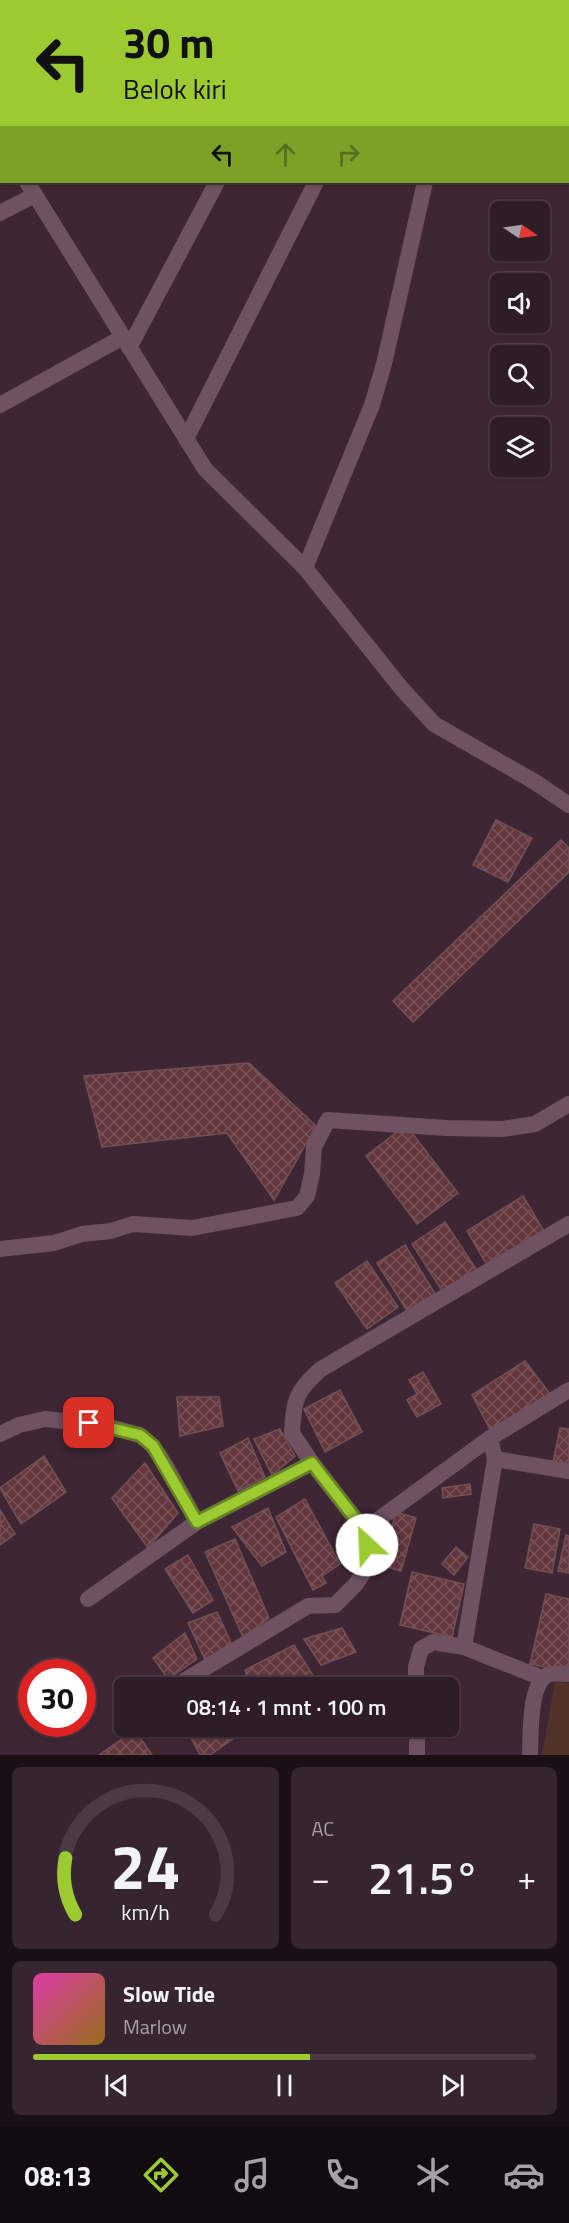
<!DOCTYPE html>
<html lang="id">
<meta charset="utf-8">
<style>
:root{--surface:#2e1c27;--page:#36252f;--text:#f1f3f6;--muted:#a7a1a7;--line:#493a44;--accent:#9cca31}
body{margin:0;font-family:"Titillium Web",sans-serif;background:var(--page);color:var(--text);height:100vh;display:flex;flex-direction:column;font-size:22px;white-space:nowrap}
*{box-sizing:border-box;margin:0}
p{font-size:20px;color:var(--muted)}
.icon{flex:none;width:33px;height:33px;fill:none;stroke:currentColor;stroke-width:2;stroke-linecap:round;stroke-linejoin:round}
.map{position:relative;height:1755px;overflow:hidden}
.panel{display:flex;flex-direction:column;gap:12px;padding:12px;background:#190f15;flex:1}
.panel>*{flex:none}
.top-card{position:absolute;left:0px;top:0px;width:570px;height:183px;box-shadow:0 2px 4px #0004,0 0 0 2px var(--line);background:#9cca31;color:#111;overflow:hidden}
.needle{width:39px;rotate:103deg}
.controls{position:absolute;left:490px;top:201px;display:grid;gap:12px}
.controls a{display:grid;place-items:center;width:60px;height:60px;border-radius:9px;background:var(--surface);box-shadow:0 2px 4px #0004,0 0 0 2px var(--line);font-size:30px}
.speed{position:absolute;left:18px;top:1659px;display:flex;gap:12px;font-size:30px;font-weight:700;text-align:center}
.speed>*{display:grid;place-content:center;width:78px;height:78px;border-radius:50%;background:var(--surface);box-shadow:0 2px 4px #0004,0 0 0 2px var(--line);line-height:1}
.speed .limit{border:9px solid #d22;background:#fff;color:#111}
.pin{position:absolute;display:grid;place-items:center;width:51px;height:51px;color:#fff;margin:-26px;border-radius:12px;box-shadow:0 3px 9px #0006}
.me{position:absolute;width:66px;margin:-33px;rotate:335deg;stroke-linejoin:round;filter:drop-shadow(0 0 4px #0008)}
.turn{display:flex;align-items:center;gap:21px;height:126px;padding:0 24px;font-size:27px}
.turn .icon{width:78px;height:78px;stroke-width:2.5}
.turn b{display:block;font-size:42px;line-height:51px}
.lanes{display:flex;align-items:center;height:57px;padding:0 24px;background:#0003;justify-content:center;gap:30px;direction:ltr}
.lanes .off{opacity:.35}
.big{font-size:45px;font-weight:600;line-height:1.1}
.panel .widget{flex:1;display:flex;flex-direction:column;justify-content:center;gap:9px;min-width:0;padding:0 21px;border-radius:9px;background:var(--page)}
.panel .dial{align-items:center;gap:0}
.dial svg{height:156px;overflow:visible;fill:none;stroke:var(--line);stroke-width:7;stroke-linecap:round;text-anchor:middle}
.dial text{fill:var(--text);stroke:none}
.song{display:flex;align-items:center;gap:18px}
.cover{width:72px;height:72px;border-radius:9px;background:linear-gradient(135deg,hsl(320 70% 55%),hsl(40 70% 35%))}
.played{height:6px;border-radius:3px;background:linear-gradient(90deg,var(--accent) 55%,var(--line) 55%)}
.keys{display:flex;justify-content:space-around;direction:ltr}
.heat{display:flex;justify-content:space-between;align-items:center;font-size:33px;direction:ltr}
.panel .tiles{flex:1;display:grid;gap:12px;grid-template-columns:1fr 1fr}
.widget:last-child{grid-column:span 2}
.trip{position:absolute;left:114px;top:1677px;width:345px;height:60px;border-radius:9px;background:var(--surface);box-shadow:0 2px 4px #0004,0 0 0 2px var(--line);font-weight:600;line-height:60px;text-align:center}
.tabs{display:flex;height:96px;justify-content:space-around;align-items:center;background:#120b10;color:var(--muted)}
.tabs .icon{width:42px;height:42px}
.tabs .on{color:var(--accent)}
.tabs b{font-size:27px;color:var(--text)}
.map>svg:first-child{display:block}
</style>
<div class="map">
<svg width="569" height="1755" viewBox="0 0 569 1755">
<defs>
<pattern id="building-cross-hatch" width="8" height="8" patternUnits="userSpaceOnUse" patternTransform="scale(1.5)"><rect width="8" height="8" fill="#63363c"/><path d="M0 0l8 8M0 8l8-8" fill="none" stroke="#795258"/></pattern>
</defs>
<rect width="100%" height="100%" fill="#3e2634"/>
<!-- green -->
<polygon fill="#503228" points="555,1681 569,1683 569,1755 542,1755"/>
<!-- building -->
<g fill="url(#building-cross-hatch)" stroke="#715155" stroke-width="1.5">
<polygon points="234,0 348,0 350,2 233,2"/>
<polygon points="496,820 532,838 508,882 473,865"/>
<polygon points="561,840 569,848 569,872 413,1022 393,1001"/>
<polygon points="249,1063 316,1126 274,1200 227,1133 102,1147 84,1076"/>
<polygon points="406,1125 458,1193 417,1224 366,1156"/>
<polygon points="523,1196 545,1233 488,1267 467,1231"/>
<polygon points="445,1222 478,1272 444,1294 412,1244"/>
<polygon points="405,1245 437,1297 409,1314 377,1263"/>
<polygon points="367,1261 398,1307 367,1329 335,1283"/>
<polygon points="525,1361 551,1395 492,1433 472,1395"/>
<polygon points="423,1372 441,1404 417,1417 407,1400 417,1394 409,1380"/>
<polygon points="340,1390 362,1432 325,1452 304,1409"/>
<polygon points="177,1397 219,1397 223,1426 180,1436"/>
<polygon points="560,1428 569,1429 569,1469 552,1467"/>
<polygon points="280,1429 295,1456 272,1475 254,1439"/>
<polygon points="248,1438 265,1477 238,1491 220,1453"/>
<polygon points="44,1456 66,1492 21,1524 0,1488"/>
<polygon points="145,1463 178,1513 148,1548 112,1498"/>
<polygon points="470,1484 471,1494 443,1498 442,1488"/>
<polygon points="305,1499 340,1564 322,1576 326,1583 313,1590 276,1517"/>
<polygon points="268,1508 286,1552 262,1566 232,1527"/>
<polygon points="0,1510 15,1534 0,1545"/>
<polygon points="396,1512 416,1518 401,1571 381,1565"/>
<polygon points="534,1524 560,1529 552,1573 525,1568"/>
<polygon points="566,1535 569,1536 569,1573 558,1571"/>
<polygon points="235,1539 269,1618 243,1637 205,1552"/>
<polygon points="456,1547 468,1557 454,1575 442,1564"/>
<polygon points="188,1555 213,1600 193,1613 165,1569"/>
<polygon points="412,1572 464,1584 452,1637 400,1625"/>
<polygon points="546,1594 569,1599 569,1672 530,1664"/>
<polygon points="217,1612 232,1645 206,1662 188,1623"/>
<polygon points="342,1628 356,1652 321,1665 304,1639"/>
<polygon points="185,1633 197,1659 168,1679 153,1658"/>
<polygon points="294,1645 317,1682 310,1688 252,1688 245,1670"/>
<polygon points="185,1726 230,1726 237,1736 210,1755 200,1755"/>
<polygon points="135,1730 152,1755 99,1755"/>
</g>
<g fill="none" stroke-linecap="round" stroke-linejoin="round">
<!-- minor -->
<g stroke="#6e5262" stroke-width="16">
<polyline points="0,137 2,140"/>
<polyline points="27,182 205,469 305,568 402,689 434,724 535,782 569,805"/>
<polyline points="0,213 35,195"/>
<polyline points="129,348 217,182"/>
<polyline points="0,405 123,337"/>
<polyline points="186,439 316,182"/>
<polyline points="305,568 372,405 384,364 425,182"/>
<polyline points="0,1249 54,1243 82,1234 111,1231 133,1224 192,1228 297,1208 307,1196 312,1174 314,1147 328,1120 446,1128 502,1129 535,1124 569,1104"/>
<polyline points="0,1434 19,1425 45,1419 102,1425 140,1435 153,1446 166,1466 197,1522"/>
<polyline points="490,1438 495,1459 464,1647 542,1678"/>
<polyline points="495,1459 569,1471"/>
<polyline points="364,1530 490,1438 569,1390"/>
<polyline points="88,1599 197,1522 312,1463"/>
<path d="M172 1688 308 1606 335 1605 356 1584 371 1561 364 1530 312 1463 292 1433C294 1400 295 1392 321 1369L569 1224"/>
<polyline points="416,1688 416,1667 421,1649 433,1642 464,1647"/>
<polyline points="120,1719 124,1716"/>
<polyline points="417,1726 417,1755"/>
<path d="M530 1755C531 1736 528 1681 550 1674 555 1673 563 1674 569 1674"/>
</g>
</g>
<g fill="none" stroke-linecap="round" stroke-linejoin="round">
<!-- route casing -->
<g stroke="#658320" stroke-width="15">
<polyline id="route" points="89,1423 140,1435 153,1446 197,1522 312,1463 364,1530 367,1545"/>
</g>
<!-- route -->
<use href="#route" stroke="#9cca31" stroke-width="10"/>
</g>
</svg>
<div class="controls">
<a><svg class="needle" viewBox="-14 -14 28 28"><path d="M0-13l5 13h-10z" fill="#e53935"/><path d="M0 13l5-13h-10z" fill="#a7a1a7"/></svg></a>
<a><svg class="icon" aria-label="sound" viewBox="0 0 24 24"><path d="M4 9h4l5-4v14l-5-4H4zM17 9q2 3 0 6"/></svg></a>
<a><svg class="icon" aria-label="search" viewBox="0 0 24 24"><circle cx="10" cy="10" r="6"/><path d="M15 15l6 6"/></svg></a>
<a><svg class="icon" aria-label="layers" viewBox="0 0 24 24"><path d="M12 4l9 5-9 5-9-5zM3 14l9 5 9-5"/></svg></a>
</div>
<div class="speed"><div class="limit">30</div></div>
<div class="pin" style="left:89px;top:1423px;background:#d93025"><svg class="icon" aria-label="arrive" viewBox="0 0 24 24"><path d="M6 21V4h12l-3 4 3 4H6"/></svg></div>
<svg class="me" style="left:367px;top:1545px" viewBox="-20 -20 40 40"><circle r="19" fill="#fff"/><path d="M0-13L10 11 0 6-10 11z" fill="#9cca31"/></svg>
<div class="trip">08:14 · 1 mnt · 100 m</div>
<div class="top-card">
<div class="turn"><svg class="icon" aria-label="left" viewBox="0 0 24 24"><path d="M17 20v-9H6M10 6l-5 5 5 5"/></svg><div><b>30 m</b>Belok kiri</div></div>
<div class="lanes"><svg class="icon" aria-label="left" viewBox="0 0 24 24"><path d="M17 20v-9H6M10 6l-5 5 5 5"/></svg><svg class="icon off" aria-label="ahead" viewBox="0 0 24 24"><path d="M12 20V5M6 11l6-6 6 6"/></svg><svg class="icon off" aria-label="right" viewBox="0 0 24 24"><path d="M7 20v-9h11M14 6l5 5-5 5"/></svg></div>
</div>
</div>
<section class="panel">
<div class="tiles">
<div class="widget dial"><svg viewBox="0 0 100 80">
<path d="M14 69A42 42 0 1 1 86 69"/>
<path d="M14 69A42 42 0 0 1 9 40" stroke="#9cca31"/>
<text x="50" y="56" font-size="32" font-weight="700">24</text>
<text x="50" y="72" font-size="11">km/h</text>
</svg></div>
<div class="widget"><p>AC</p>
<div class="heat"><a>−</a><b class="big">21.5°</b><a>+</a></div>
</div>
<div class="widget">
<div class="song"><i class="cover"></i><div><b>Slow Tide</b><p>Marlow</p></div></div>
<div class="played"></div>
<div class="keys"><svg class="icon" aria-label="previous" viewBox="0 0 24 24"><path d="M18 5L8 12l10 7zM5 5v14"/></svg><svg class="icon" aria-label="pause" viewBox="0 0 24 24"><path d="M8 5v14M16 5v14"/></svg><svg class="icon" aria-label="next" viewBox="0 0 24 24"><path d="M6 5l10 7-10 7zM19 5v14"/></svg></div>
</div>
</div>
</section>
<nav class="tabs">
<b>08:13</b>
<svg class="icon on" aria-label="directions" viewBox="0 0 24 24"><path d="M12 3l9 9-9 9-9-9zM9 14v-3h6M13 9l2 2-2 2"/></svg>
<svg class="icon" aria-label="music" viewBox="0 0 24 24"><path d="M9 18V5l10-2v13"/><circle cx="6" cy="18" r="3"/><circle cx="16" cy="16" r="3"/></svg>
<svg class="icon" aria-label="phone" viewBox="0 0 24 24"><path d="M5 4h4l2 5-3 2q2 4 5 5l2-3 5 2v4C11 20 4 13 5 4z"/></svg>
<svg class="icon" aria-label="climate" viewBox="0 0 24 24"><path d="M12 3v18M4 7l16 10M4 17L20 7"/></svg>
<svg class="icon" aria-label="car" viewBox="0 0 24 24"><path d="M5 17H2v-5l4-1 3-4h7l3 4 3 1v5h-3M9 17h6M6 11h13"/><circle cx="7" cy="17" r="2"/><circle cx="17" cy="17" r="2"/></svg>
</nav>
